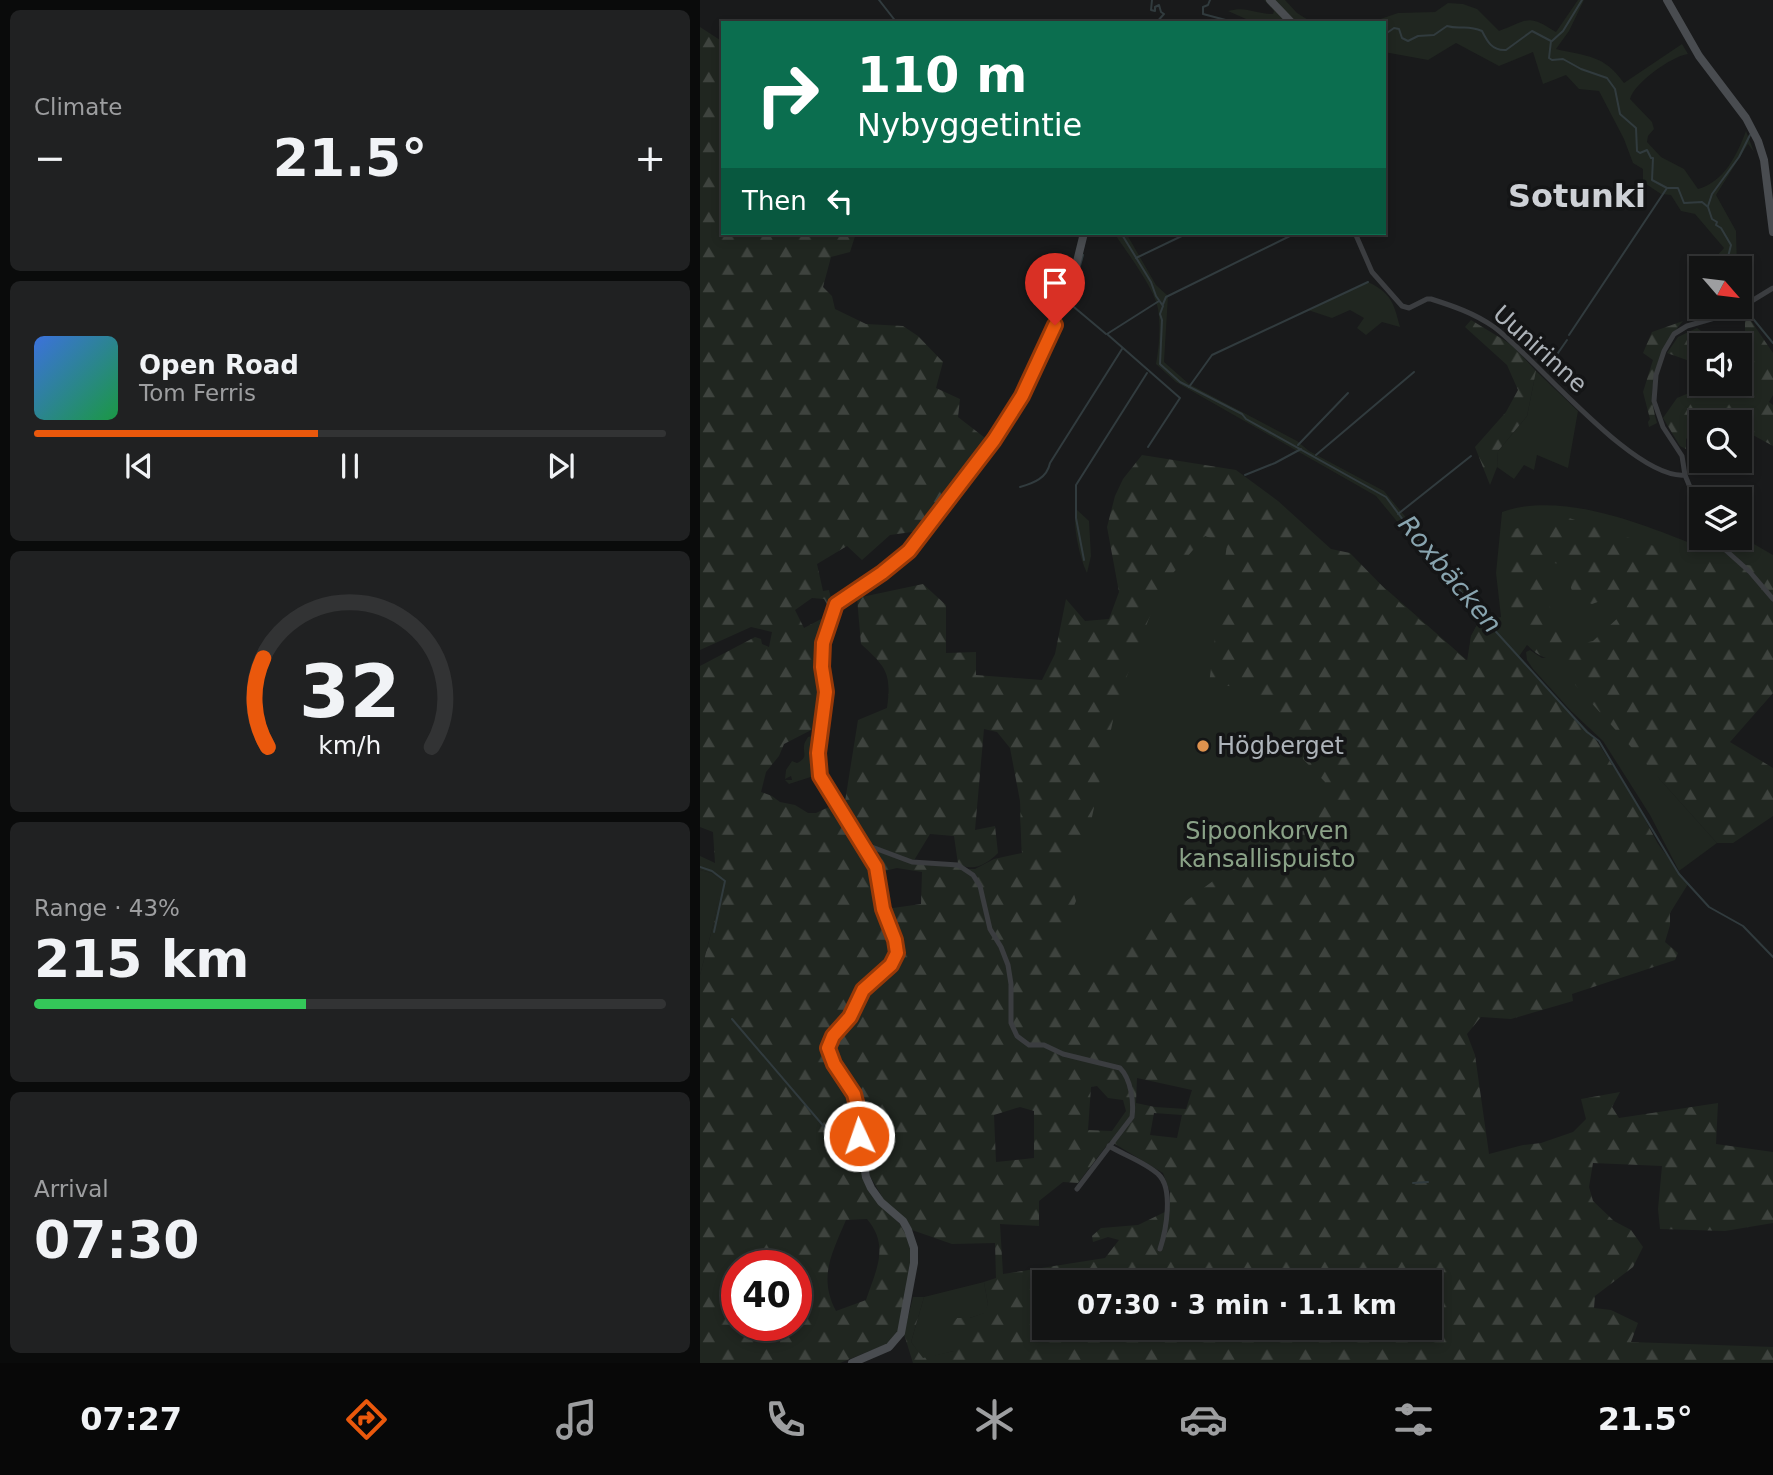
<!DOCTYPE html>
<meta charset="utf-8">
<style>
:root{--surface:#131414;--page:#202122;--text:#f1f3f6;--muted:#9d9ea0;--line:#323334;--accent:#ea580c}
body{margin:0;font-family:"DejaVu Sans",sans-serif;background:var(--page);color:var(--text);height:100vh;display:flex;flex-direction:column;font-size:26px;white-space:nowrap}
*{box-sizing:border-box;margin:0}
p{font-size:23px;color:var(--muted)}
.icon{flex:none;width:38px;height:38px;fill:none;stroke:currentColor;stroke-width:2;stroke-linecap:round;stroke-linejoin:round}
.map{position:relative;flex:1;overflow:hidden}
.panel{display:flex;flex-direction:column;gap:10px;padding:10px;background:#0a0b0b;width:700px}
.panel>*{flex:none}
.hud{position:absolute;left:21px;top:21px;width:665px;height:214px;border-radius:0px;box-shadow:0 4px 10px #0003,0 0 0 2px var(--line);background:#0b6e4f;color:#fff;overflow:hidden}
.needle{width:46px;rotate:118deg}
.controls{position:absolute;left:989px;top:256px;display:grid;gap:14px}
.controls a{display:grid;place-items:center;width:63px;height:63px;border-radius:0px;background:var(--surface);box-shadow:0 4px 10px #0003,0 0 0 2px var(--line);font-size:35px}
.speed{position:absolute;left:21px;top:1250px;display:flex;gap:14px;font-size:35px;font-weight:700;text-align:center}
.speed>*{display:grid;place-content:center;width:91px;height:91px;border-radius:50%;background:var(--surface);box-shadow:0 4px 10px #0003,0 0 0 2px var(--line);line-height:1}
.speed .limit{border:10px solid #d22;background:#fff;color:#111}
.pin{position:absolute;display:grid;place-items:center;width:60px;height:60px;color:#fff;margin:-72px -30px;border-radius:50% 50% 50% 0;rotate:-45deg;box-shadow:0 0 7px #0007}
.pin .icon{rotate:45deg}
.me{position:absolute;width:77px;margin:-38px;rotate:357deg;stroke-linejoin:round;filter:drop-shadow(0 0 5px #0008)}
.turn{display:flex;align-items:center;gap:24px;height:147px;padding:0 21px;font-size:32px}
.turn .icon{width:91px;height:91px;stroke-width:2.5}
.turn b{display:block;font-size:49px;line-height:60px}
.then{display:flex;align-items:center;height:66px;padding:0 21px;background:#0003;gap:14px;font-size:26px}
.big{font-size:52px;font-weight:600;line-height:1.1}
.panel .tile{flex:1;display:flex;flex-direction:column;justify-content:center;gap:10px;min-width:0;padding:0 24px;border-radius:10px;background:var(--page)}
.panel .dial{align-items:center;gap:0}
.dial svg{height:182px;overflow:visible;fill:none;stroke:var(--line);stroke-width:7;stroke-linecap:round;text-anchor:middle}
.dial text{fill:var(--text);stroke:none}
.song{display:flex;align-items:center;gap:21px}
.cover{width:84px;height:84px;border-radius:10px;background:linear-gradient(135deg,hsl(220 70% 55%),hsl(140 70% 35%))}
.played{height:7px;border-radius:4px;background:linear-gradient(90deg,var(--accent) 45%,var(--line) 45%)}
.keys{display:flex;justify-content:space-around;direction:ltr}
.heat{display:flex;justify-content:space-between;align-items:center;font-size:38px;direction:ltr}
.charge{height:10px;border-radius:5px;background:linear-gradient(90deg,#34c759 43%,var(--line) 0)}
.trip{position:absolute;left:332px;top:1270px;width:410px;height:70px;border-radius:0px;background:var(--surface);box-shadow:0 4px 10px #0003,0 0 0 2px var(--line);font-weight:600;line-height:70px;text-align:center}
.menu{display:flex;height:112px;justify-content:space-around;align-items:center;background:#080808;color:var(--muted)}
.menu .icon{width:49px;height:49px}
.menu .current{color:var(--accent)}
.menu b{font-size:32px;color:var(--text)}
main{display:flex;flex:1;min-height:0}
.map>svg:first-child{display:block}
</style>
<main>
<section class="panel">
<div class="tile"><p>Climate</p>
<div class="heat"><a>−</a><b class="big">21.5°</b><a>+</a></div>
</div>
<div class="tile">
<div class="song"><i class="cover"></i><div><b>Open Road</b><p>Tom Ferris</p></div></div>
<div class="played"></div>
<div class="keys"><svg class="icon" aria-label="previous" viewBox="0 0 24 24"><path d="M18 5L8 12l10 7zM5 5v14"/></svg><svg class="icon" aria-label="pause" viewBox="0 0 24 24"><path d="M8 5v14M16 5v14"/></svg><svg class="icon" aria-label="next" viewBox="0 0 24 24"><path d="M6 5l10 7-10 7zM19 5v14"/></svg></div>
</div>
<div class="tile dial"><svg viewBox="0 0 100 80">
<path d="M14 69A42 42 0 1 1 86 69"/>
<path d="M14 69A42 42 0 0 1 12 30" stroke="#ea580c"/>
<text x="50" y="56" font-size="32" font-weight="700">32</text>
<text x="50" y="72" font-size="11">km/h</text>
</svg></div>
<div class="tile"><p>Range · 43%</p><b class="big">215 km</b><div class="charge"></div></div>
<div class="tile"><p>Arrival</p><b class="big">07:30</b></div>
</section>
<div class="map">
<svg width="1073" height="1363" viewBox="0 0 1073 1363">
<defs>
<pattern id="forest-firs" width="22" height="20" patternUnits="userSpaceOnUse" patternTransform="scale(1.75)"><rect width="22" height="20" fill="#202620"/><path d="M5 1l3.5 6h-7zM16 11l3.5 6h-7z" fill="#3e433e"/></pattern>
</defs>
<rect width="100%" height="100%" fill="#191a1b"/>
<!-- green -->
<g fill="#202620">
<path d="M564 0H585L597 13 613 23H555L528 11C548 6 553 14 573 14L574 11Z"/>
<path d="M878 0H884L869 31 856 49C888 57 903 54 924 83L982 44 988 54C972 56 934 83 930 99L952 122 954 129 948 136 947 142 961 157 984 169 998 189C1024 182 1037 155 1046 131L1054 152 1048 144 1016 195 1036 231 1037 268H1020L1015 258 1024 248 995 214 981 211 971 195 961 194 943 182V169L933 163 924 139 899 91 879 89 866 75 843 84 833 52 799 66 756 43 728 60 684 52V23H669L698 13 735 12 748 3 763 4 777 9 799 31C829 20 827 13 856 32Z"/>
<path d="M414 233H426L456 285 468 296 464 362 489 384 597 441 609 451 684 491 773 598 796 618 801 617 796 573 802 512C860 491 940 523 995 545L1002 540V537L1040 536 1073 555V693L978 797 957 776 1017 843 979 871 950 815 903 741 871 711 833 669 827 660 826 652 830 650 842 658H847L827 645 802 680 766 1027 784 1158 730 1328V1283L651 1074 331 1059 320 815 350 676 392 683 421 603 409 530 471 463 534 552 678 582 768 661 771 636 780 619 770 610 676 496 476 382 456 364C459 347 461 326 458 309 455 289 426 251 414 233Z"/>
<path d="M668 282C691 293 694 303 700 327L682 322 666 335 657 328 664 318 650 310 632 318 608 310Z"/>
<polygon points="836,371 878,411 868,468 837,455 834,470 824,465 814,479 797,467 798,451 827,416"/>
<path d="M376 509 389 521 391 556 387 573C380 560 372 523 376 509Z"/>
<path d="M115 735 117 738V775L89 784 85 780H92L91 776 85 779 86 770 92 761 97 763C110 757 101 752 105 742L108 737Z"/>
<polygon points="0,870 12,873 21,880 14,922 0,975"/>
<polygon points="284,1282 288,1304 285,1313 270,1318 257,1318 254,1351 223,1359 211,1342 224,1297"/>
</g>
<!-- forest -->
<g fill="url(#forest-firs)" fill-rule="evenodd">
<path d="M0 27 23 42V233H156L150 252 131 257 123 287 132 296 135 309 166 324 203 326 218 336 243 362 236 388 260 399 258 417 289 441 219 531 190 535 162 560 147 546 117 564 123 591 129 590 132 603 128 606 124 599 112 598 95 610 104 628 123 618 127 620 118 653 122 699 119 726 84 744 79 756 66 772 61 792 72 796 80 802 95 805 108 813H116L133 805 172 868 179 910 192 941 193 953 188 963 160 988 147 1015 130 1034 125 1048 130 1065 146 1087 154 1104 168 1190 179 1204 200 1224 205 1231 210 1249 211 1263 198 1331 187 1344 140 1363H0V975L14 922 20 880 12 873 0 870V856L15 863 13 832 0 827V666L55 637 61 639 62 644 69 647 72 632 51 627 0 650ZM167 1219C190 1246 176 1270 166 1300L136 1311C118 1277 132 1253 146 1220ZM37 1265H96V1325H37Z"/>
<polygon points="1045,312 1073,353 1073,395 1069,402 1073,405 1073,446 1040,428 1040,422 1024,422 1012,416 1006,422 1001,422 1001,426 986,439 986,449 980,446 963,418 977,398 999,389 1005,383 1040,383 1040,345 1034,345 1045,334"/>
<polygon points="771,320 812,345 836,371 827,416 798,451 797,467 790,485 775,447 806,412 818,390 807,365 765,327"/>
<path d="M983 321C958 350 945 385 957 423L949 427 948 422 950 419 943 392 953 360 943 353 952 332Z"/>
<polygon points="997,328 1020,345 1001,345 1001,365 967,353 978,337"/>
<path d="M442 455 536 470 578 501 631 549 650 553 691 595 767 661 771 636 781 618 794 624 832 673 895 738 934 799 958 844 988 884 970 913V925L965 942 978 953 975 960 872 994 873 1001 811 1019 781 1017 767 1034 775 1055 789 1154 823 1145 841 1143 873 1132 886 1119 881 1099 920 1092 912 1107 919 1118 1018 1103 1016 1144 1073 1152V1223L1025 1231 960 1229 958 1209 962 1166 893 1163 889 1187 893 1201 914 1221 931 1230 943 1247 933 1267 895 1296 894 1308 911 1310 938 1323 931 1342 1073 1347V1363H213L204 1334 213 1297H224L211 1342 223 1358 254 1351 246 1331 257 1318H270L284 1313 288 1304 284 1282 296 1278 295 1243 252 1244 212 1230 184 1200 170 1176 162 1136 161 1102 152 1084 137 1062 132 1048 136 1038 166 992 194 967 201 954 199 939 186 909 221 904 222 872 197 868 180 872 167 846 212 863 252 864 265 869H275L294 859 322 853 320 801 310 748 297 732 284 729 275 830 295 826 298 853C287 864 274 872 258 864L254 836 230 834 213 862 165 843 143 814 158 720 187 708C192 673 186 667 161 644L157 598 223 584 246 605V653L276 652V675L342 680 355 654 366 599 385 621 409 619 419 592 407 527 415 496 423 479ZM505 536 527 544 509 684 549 688 583 738 625 782 611 809 580 848 521 875 415 954 382 965 357 948 376 901 365 864 390 826 417 702 461 587ZM437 1078 492 1090 486 1109 455 1107 436 1103ZM397 1086 408 1098 423 1100 426 1111 412 1131 388 1130 391 1087ZM320 1107 334 1111V1158L296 1162 294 1115ZM454 1113 482 1115 477 1138 450 1135ZM410 1141 463 1173 470 1192 469 1210 438 1225 401 1228 392 1236 393 1242 408 1237 419 1240 405 1258 303 1274 300 1224 339 1226V1201L363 1182 378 1183ZM345 1283H730V1328H345Z"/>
<path d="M869 518 994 559 1073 568V693L1030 742 1073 768V816L1033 843H1017L853 660C802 649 808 572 804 531ZM853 563 863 564 874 568 871 588 875 598 892 604 909 598 919 603 920 616 893 641 877 645 853 619 844 583Z"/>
</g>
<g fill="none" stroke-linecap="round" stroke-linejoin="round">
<!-- stream -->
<g stroke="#313b3e" stroke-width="2">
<polyline points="179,0 197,23"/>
<polyline points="452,0 451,10 455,11 455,7 459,5 461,12 464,14 456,23"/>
<polyline points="510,0 508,5 503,7 503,14 537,23"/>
<path d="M684 35 694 28 699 29 702 38 708 41 718 36 734 35 747 26C760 30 767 24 782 31 787 41 792 51 806 50L832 31 851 41 849 58 852 60 863 59 881 69 907 78 915 89 920 114 936 128 937 151 940 153 947 150 951 158H953L952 180 967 188H978L984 203 1002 202 1008 207 1012 219 1017 222 1016 225 1021 228 1031 245 1027 261 1029 268"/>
<polyline points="852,41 863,31 882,0"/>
<polyline points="1008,206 1012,194 1039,157 1050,135"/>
<polyline points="421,233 451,282 456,296 463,306 460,314 462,320 460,364 480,382 542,414 546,419 686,497 736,564 743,568 772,606 786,614 789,624 887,732 899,741 979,874 1009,907 1043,926 1073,957"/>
<polyline points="436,258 488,233"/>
<polyline points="375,284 383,255"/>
<polyline points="1040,299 1042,304"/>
<polyline points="368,302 406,334"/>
<polyline points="463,304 466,297 596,233"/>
<polyline points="1045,309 1073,343"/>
<polyline points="869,335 967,188"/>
<polyline points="849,366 867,340"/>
<polyline points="489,387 512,355 668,282"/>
<polyline points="598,445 648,393"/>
<polyline points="448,447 480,398 407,334 459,301"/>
<polyline points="616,455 714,372"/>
<polyline points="545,475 575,463 601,449"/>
<path d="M320 487C334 483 347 478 350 463L422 349"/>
<polyline points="698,514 771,456"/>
<polyline points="384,560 376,518 376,485 447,373"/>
<polyline points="0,867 12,871 25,881 14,932"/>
<polyline points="32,1019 156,1164"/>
<polyline points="713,1183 728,1182"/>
</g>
<!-- street -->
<g stroke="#3b3d40" stroke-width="5">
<path d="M655 233 672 272 702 306 709 308 727 299H731C753 306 774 313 794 327 836 358 934 480 985 475"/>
<polyline points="1001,514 985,475 982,456 963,427 954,401 956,375 964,351 974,334 987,326 1032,313 1073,288"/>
<polyline points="1011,537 1050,572 1073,599"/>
<path d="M161 843 212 862 258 865 273 875 280 886 290 929 301 947 308 965 311 984V1023L317 1036 329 1045H344L363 1054 420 1068C431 1079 434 1102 432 1117L377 1189"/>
<path d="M409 1146C424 1155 445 1162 458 1174 474 1188 466 1231 460 1249"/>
</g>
<!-- secondary -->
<g stroke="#494c50" stroke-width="8">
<polyline points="570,0 592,23"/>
<polyline points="967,0 999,56 1046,118 1058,141 1064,160 1073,232"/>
<polyline points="152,1363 189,1347 201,1333 214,1263 214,1248 208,1230 203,1221 181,1202 171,1188 166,1177 159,1136 157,1103 149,1085 133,1064 128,1048 133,1036 150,1017 163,990 191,965 197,953 195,940 183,909 176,867 120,776 118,753 126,692 122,667 123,643 136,604 182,573 209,551 313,412 331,378 370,290 384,233"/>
</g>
</g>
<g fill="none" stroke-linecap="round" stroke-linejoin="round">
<!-- route casing -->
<g stroke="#983908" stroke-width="18">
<polyline id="route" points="159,1136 159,1114 154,1094 134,1064 128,1048 133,1036 150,1017 163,990 191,965 197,953 195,940 183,909 176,867 120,776 118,753 126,692 122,667 123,643 136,604 182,573 209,551 294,440 322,396 355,325"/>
</g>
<!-- route -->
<use href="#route" stroke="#ea580c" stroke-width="12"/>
</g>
<!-- markers -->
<circle fill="#de924e" stroke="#141516" stroke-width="2.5" cx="503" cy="746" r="7"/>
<g text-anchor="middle" stroke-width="7" stroke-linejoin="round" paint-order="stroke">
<!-- street labels -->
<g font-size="24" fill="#adb3b9" stroke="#141516">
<text transform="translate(840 349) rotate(42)" y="8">Uunirinne</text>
</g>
<!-- poi labels -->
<g font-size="24" fill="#adb3b9" stroke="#141516" text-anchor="start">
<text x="517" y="754">Högberget</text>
</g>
<!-- park labels -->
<g font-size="24" fill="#8aa287" stroke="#141516">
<text x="567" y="839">Sipoonkorven<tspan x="567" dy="28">kansallispuisto</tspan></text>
</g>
<!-- water labels -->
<g font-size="26" font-style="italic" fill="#89a5b0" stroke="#141516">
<text transform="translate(750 574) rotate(50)" y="9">Roxbäcken</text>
</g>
<!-- district labels -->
<g font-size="32" font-weight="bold" fill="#ced1d6" stroke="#141516">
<text x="877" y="207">Sotunki</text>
</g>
</g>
</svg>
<div class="controls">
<a><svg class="needle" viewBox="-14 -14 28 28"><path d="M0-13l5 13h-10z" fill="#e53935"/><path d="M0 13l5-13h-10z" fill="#9d9ea0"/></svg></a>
<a><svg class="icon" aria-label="sound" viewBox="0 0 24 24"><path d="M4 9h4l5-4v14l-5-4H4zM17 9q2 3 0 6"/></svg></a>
<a><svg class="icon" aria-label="search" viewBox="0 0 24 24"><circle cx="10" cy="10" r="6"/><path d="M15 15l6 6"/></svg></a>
<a><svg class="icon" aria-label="layers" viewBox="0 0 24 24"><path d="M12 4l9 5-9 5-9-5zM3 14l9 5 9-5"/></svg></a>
</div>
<div class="speed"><div class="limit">40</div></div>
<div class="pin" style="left:355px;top:325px;background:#d93025"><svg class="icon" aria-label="arrive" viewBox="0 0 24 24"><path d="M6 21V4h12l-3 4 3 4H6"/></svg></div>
<svg class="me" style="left:159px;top:1136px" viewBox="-20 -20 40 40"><circle r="17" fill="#ea580c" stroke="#fff" stroke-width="3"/><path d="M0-11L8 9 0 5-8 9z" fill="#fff"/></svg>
<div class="trip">07:30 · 3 min · 1.1 km</div>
<div class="hud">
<div class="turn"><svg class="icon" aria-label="right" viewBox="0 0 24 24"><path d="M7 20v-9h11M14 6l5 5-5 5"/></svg><div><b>110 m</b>Nybyggetintie</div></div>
<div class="then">Then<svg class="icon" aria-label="left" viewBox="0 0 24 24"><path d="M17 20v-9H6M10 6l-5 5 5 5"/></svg></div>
</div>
</div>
</main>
<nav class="menu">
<b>07:27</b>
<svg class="icon current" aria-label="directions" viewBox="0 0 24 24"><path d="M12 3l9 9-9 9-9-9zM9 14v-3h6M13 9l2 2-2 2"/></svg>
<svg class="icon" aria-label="music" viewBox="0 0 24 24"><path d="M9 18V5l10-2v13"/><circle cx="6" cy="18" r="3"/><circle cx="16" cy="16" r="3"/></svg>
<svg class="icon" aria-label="phone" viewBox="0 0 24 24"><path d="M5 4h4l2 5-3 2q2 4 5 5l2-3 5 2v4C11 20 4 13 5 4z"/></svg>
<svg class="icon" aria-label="climate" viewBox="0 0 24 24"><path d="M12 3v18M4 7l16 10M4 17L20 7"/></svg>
<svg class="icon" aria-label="car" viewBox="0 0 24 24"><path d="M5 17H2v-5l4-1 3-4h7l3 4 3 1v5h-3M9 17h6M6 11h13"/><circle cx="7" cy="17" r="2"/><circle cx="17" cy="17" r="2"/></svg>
<svg class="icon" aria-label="filters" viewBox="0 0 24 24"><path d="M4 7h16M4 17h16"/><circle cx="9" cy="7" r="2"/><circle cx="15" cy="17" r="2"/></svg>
<b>21.5°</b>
</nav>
